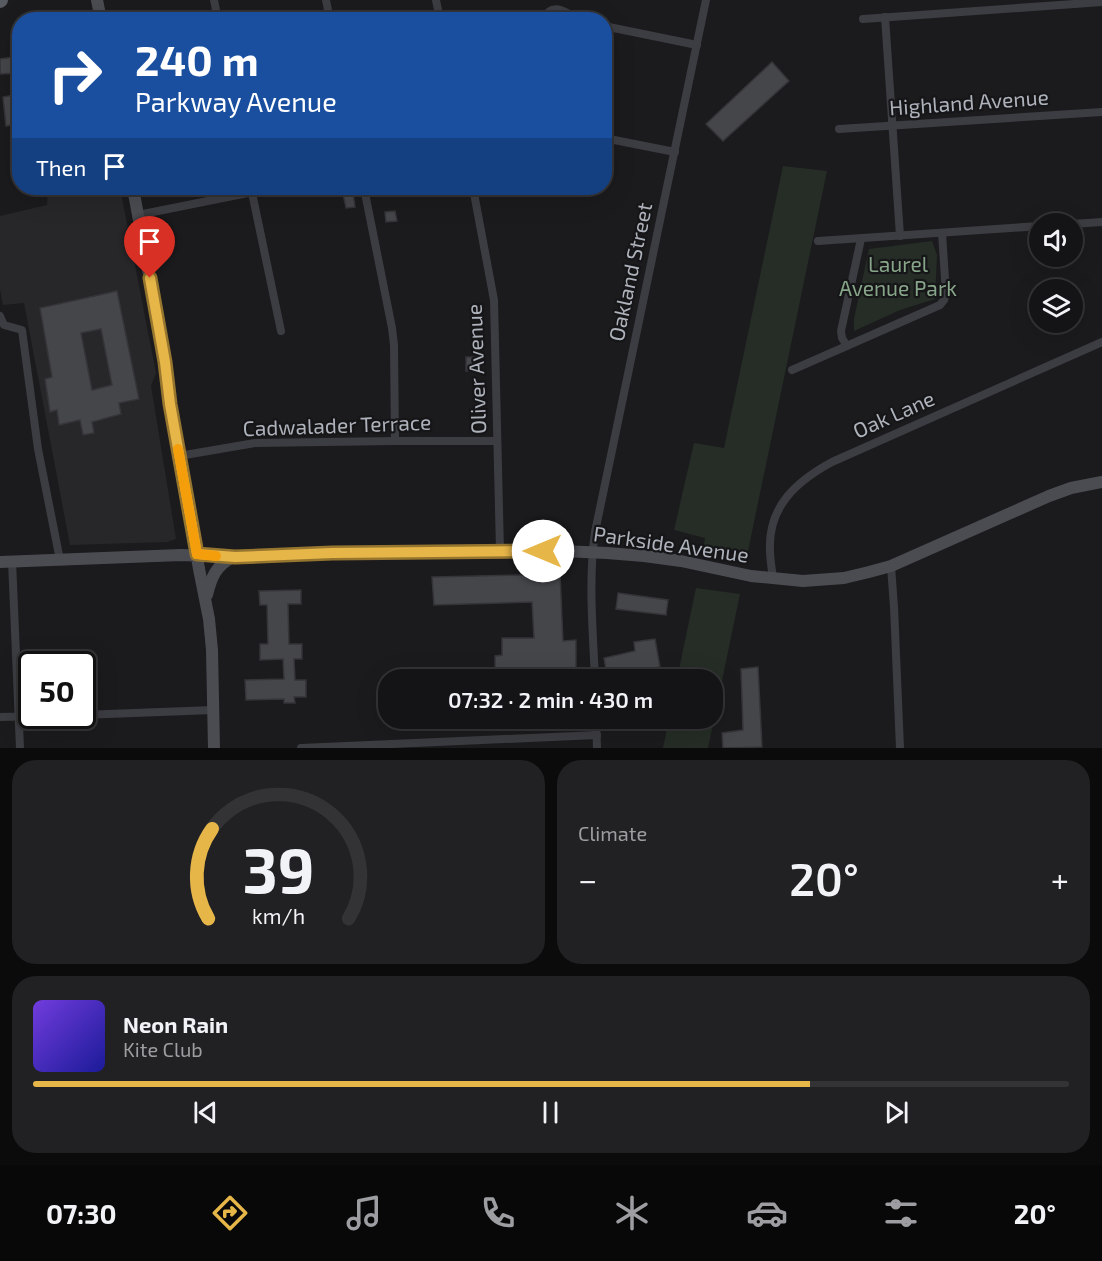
<!DOCTYPE html>
<meta charset="utf-8">
<style>
:root{--surface:#141416;--page:#212123;--text:#f1f3f6;--muted:#9d9ea1;--line:#333335;--accent:#e7b648}
body{margin:0;font-family:"Exo 2",sans-serif;background:var(--page);color:var(--text);height:100vh;display:flex;flex-direction:column;font-size:22px;white-space:nowrap}
*{box-sizing:border-box;margin:0}
p{font-size:20px;color:var(--muted)}
.icon{flex:none;width:33px;height:33px;fill:none;stroke:currentColor;stroke-width:2;stroke-linecap:round;stroke-linejoin:round}
.map{position:relative;height:748px;overflow:hidden}
.sheet{display:flex;flex-direction:column;gap:12px;padding:12px;background:#0b0b0c;flex:1}
.sheet>*{flex:none}
.top-card{position:absolute;left:12px;top:12px;width:600px;height:183px;border-radius:24px;box-shadow:0 6px 24px #0002,0 0 0 2px var(--line);background:#1a4fa0;color:#fff;overflow:hidden}
.tools{position:absolute;left:1029px;top:213px;display:grid;gap:12px}
.tools a{display:grid;place-items:center;width:54px;height:54px;border-radius:50%;background:var(--surface);box-shadow:0 6px 24px #0002,0 0 0 2px var(--line);font-size:30px}
.speed{position:absolute;left:18px;top:651px;display:flex;gap:12px;font-size:30px;font-weight:700;text-align:center}
.speed>*{display:grid;place-content:center;width:78px;height:78px;border-radius:50%;background:var(--surface);box-shadow:0 6px 24px #0002,0 0 0 2px var(--line);line-height:1}
.speed .limit{border:3px solid #111;border-radius:9px;background:#fff;color:#111}
.pin{position:absolute;display:grid;place-items:center;width:51px;height:51px;color:#fff;margin:-62px -26px;border-radius:50% 50% 50% 0;rotate:-45deg;box-shadow:0 0 6px #0007}
.pin .icon{rotate:45deg}
.me{position:absolute;width:66px;margin:-33px;rotate:270deg;stroke-linejoin:round;filter:drop-shadow(0 0 4px #0008)}
.turn{display:flex;align-items:center;gap:21px;height:126px;padding:0 24px;font-size:27px}
.turn .icon{width:78px;height:78px;stroke-width:2.5}
.turn b{display:block;font-size:42px;line-height:51px}
.then{display:flex;align-items:center;height:57px;padding:0 24px;background:#0003;gap:12px;font-size:22px}
.big{font-size:45px;font-weight:600;line-height:1.1}
.sheet .widget{flex:1;display:flex;flex-direction:column;justify-content:center;gap:9px;min-width:0;padding:0 21px;border-radius:24px;background:var(--page)}
.sheet .dial{align-items:center;gap:0}
.dial svg{height:156px;overflow:visible;fill:none;stroke:var(--line);stroke-width:7;stroke-linecap:round;text-anchor:middle}
.dial text{fill:var(--text);stroke:none}
.song{display:flex;align-items:center;gap:18px}
.cover{width:72px;height:72px;border-radius:9px;background:linear-gradient(135deg,hsl(260 70% 55%),hsl(240 70% 35%))}
.played{height:6px;border-radius:3px;background:linear-gradient(90deg,var(--accent) 75%,var(--line) 75%)}
.keys{display:flex;justify-content:space-around;direction:ltr}
.heat{display:flex;justify-content:space-between;align-items:center;font-size:33px;direction:ltr}
.sheet .tiles{flex:1;display:grid;gap:12px;grid-template-columns:1fr 1fr}
.widget:last-child{grid-column:span 2}
.trip{position:absolute;left:378px;top:669px;width:345px;height:60px;border-radius:24px;background:var(--surface);box-shadow:0 6px 24px #0002,0 0 0 2px var(--line);font-weight:600;line-height:60px;text-align:center}
.menu{display:flex;height:96px;justify-content:space-around;align-items:center;background:#080809;color:var(--muted)}
.menu .icon{width:42px;height:42px}
.menu .current{color:var(--accent)}
.menu b{font-size:27px;color:var(--text)}
.map>svg:first-child{display:block}
</style>
<div class="map">
<svg width="1102" height="748" viewBox="0 0 1102 748">
<rect width="100%" height="100%" fill="#1b1b1d"/>
<!-- built -->
<polygon fill="#27272a" points="48,188 120,188 156,373 151,386 176,539 167,542 70,545 24,303 3,305 0,289 0,216 47,205"/>
<!-- green -->
<g fill="#252d26">
<polygon points="783,166 827,171 748,551 704,546 705,538 674,530 694,443 724,448"/>
<polygon points="932,241 937,255 935,299 900,310 854,331 854,319 869,249"/>
<polygon points="696,588 740,594 708,748 663,748 669,719 712,718 712,680 677,679"/>
</g>
<!-- building -->
<g fill="#45464a" stroke="#353539" stroke-width="1.5" fill-rule="evenodd">
<polygon points="20,56 20,73 0,74 0,59"/>
<polygon points="772,62 789,81 723,141 706,124"/>
<polygon points="20,94 20,123 6,126 3,97"/>
<polygon points="353,193 355,207 346,208 343,194"/>
<polygon points="395,211 397,221 386,222 385,212"/>
<path d="M117 291 139 399 119 403 121 414 92 422 94 433 83 435 80 420 59 425 57 410 50 412 45 379 52 377 40 308ZM101 329 112 385 92 390 81 333Z"/>
<rect x="466" y="357" width="12" height="14"/>
<polygon points="560,574 563,641 576,640 576,676 495,678 495,656 502,655 502,638 534,638 532,602 434,605 432,577"/>
<polygon points="301,590 301,604 288,604 289,644 302,644 302,659 294,659 295,680 306,680 306,697 294,697 295,703 284,703 284,699 246,700 245,680 284,679 283,659 260,660 260,644 268,644 267,605 260,605 259,591"/>
<polygon points="618,593 668,600 666,615 616,609"/>
<polygon points="655,639 660,667 607,676 604,658 635,651 634,642"/>
<polygon points="758,667 762,747 723,748 722,733 743,730 741,669"/>
</g>
<g fill="none" stroke-linecap="round" stroke-linejoin="round">
<!-- minor -->
<g stroke="#3c3d42" stroke-width="8">
<polyline points="214,0 218,20"/>
<polyline points="326,0 330,20"/>
<polyline points="436,0 440,20"/>
<polyline points="885,17 900,236"/>
<polyline points="863,19 1102,2"/>
<path d="M542 20C553 0 566 13 580 20"/>
<polyline points="604,26 697,45"/>
<polyline points="839,129 1102,112"/>
<polyline points="604,138 675,152"/>
<polyline points="251,188 281,331"/>
<polyline points="364,188 392,328 394,345 395,441"/>
<polyline points="473,188 494,300 500,551"/>
<polyline points="138,215 273,188"/>
<polyline points="1072,224 1102,222"/>
<polyline points="818,241 1040,226"/>
<polyline points="0,316 4,325 22,330 38,449 60,560"/>
<polyline points="847,346 842,338 841,331 861,239"/>
<polyline points="792,370 940,305 944,300 946,294 942,233"/>
<polyline points="179,456 255,443 395,441 497,441"/>
<polyline points="12,561 20,748"/>
<polyline points="891,566 894,607 900,748"/>
<path d="M773 579C772 569 770 560 770 550 768 506 797 481 832 462L1102 342"/>
<path d="M595 680C593 630 588 581 595 532L706 0"/>
<polyline points="82,715 213,710"/>
<polyline points="0,717 54,716"/>
<polyline points="596,718 597,748"/>
<polyline points="301,748 597,735"/>
</g>
<!-- secondary -->
<g stroke="#4a4c52" stroke-width="12">
<polyline points="97,0 101,20"/>
<polyline points="133,188 165,362 170,404 190,515 199,569 209,619 212,650 214,748"/>
<polyline points="0,562 181,555 235,557 332,553 562,551 607,553 644,556 681,561 751,576 803,581 844,578 869,572 891,566 1049,496 1071,488 1102,482"/>
<path d="M207 595C211 578 216 565 233 557"/>
</g>
<!-- primary -->
<polyline stroke="#585a61" stroke-width="14" points="0,1 1,0"/>
</g>
<g fill="none" stroke-linecap="round" stroke-linejoin="round">
<!-- route casing -->
<g stroke="#96762f" stroke-width="15">
<polyline id="route" points="150,278 165,362 170,404 197,554 235,557 332,553 543,551"/>
</g>
<!-- route -->
<use href="#route" stroke="#e7b648" stroke-width="10"/>
<!-- slow -->
<polyline stroke="#f59e0b" stroke-width="10" points="178,449 197,554 216,556"/>
</g>
<g text-anchor="middle" stroke-width="4.5" stroke-linejoin="round" paint-order="stroke">
<!-- street labels -->
<g font-size="21" fill="#aeb2bb" stroke="#161618">
<text transform="translate(969 103) rotate(-4)" y="7">Highland Avenue</text>
<text transform="translate(631 272) rotate(-78)" y="7">Oakland Street</text>
<text transform="translate(477 369) rotate(-92)" y="7">Oliver Avenue</text>
<text transform="translate(894 415) rotate(-24)" y="7">Oak Lane</text>
<text transform="translate(337 426) rotate(-2)" y="7">Cadwalader Terrace</text>
<text transform="translate(671 545) rotate(8)" y="7">Parkside Avenue</text>
</g>
<!-- park labels -->
<g font-size="21" fill="#87a589" stroke="#161618">
<text x="898" y="272">Laurel<tspan x="898" dy="24">Avenue Park</tspan></text>
</g>
</g>
</svg>
<div class="tools">
<a><svg class="icon" aria-label="sound" viewBox="0 0 24 24"><path d="M4 9h4l5-4v14l-5-4H4zM17 9q2 3 0 6"/></svg></a>
<a><svg class="icon" aria-label="layers" viewBox="0 0 24 24"><path d="M12 4l9 5-9 5-9-5zM3 14l9 5 9-5"/></svg></a>
</div>
<div class="speed"><div class="limit">50</div></div>
<div class="pin" style="left:150px;top:278px;background:#d93025"><svg class="icon" aria-label="arrive" viewBox="0 0 24 24"><path d="M6 21V4h12l-3 4 3 4H6"/></svg></div>
<svg class="me" style="left:543px;top:551px" viewBox="-20 -20 40 40"><circle r="19" fill="#fff"/><path d="M0-13L10 11 0 6-10 11z" fill="#e7b648"/></svg>
<div class="trip">07:32 · 2 min · 430 m</div>
<div class="top-card">
<div class="turn"><svg class="icon" aria-label="right" viewBox="0 0 24 24"><path d="M7 20v-9h11M14 6l5 5-5 5"/></svg><div><b>240 m</b>Parkway Avenue</div></div>
<div class="then">Then<svg class="icon" aria-label="arrive" viewBox="0 0 24 24"><path d="M6 21V4h12l-3 4 3 4H6"/></svg></div>
</div>
</div>
<section class="sheet">
<div class="tiles">
<div class="widget dial"><svg viewBox="0 0 100 80">
<path d="M14 69A42 42 0 1 1 86 69"/>
<path d="M14 69A42 42 0 0 1 16 23" stroke="#e7b648"/>
<text x="50" y="56" font-size="32" font-weight="700">39</text>
<text x="50" y="72" font-size="11">km/h</text>
</svg></div>
<div class="widget"><p>Climate</p>
<div class="heat"><a>−</a><b class="big">20°</b><a>+</a></div>
</div>
<div class="widget">
<div class="song"><i class="cover"></i><div><b>Neon Rain</b><p>Kite Club</p></div></div>
<div class="played"></div>
<div class="keys"><svg class="icon" aria-label="previous" viewBox="0 0 24 24"><path d="M18 5L8 12l10 7zM5 5v14"/></svg><svg class="icon" aria-label="pause" viewBox="0 0 24 24"><path d="M8 5v14M16 5v14"/></svg><svg class="icon" aria-label="next" viewBox="0 0 24 24"><path d="M6 5l10 7-10 7zM19 5v14"/></svg></div>
</div>
</div>
</section>
<nav class="menu">
<b>07:30</b>
<svg class="icon current" aria-label="directions" viewBox="0 0 24 24"><path d="M12 3l9 9-9 9-9-9zM9 14v-3h6M13 9l2 2-2 2"/></svg>
<svg class="icon" aria-label="music" viewBox="0 0 24 24"><path d="M9 18V5l10-2v13"/><circle cx="6" cy="18" r="3"/><circle cx="16" cy="16" r="3"/></svg>
<svg class="icon" aria-label="phone" viewBox="0 0 24 24"><path d="M5 4h4l2 5-3 2q2 4 5 5l2-3 5 2v4C11 20 4 13 5 4z"/></svg>
<svg class="icon" aria-label="climate" viewBox="0 0 24 24"><path d="M12 3v18M4 7l16 10M4 17L20 7"/></svg>
<svg class="icon" aria-label="car" viewBox="0 0 24 24"><path d="M5 17H2v-5l4-1 3-4h7l3 4 3 1v5h-3M9 17h6M6 11h13"/><circle cx="7" cy="17" r="2"/><circle cx="17" cy="17" r="2"/></svg>
<svg class="icon" aria-label="filters" viewBox="0 0 24 24"><path d="M4 7h16M4 17h16"/><circle cx="9" cy="7" r="2"/><circle cx="15" cy="17" r="2"/></svg>
<b>20°</b>
</nav>
